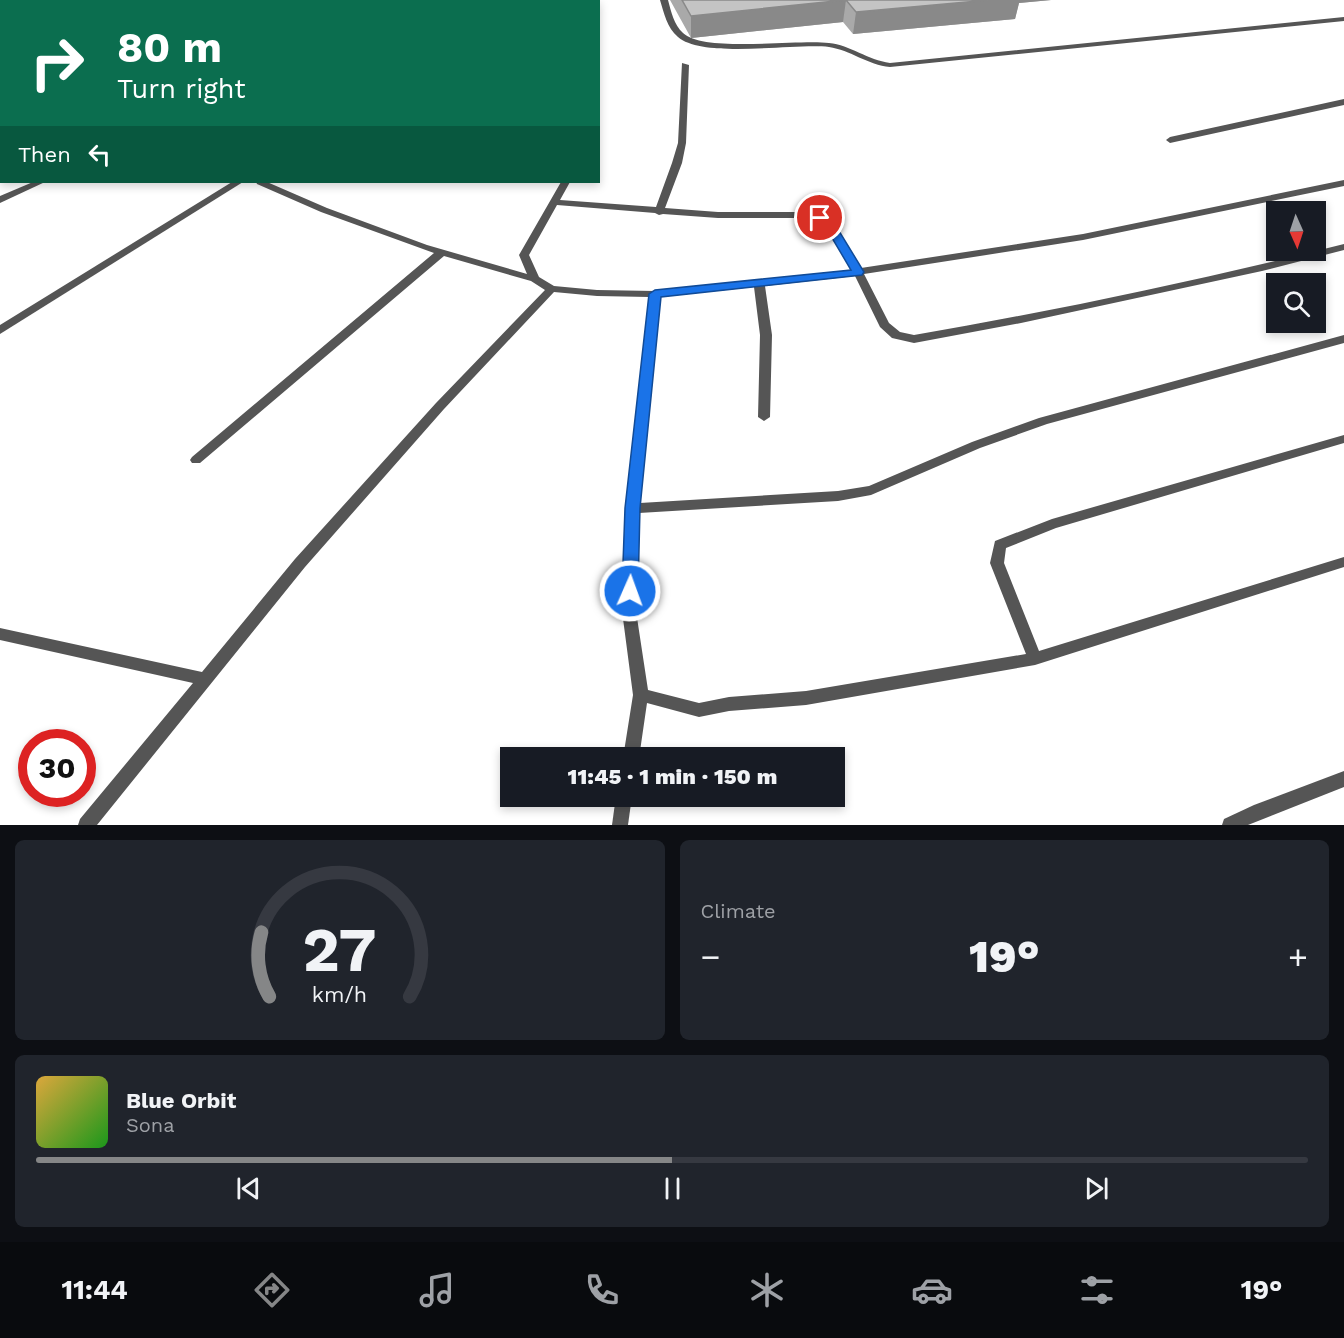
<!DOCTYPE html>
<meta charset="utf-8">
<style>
:root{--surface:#171b24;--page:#20242c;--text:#f1f3f6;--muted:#9ea1a6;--line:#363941;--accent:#858687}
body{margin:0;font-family:"Work Sans",sans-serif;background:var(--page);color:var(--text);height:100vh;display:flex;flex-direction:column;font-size:22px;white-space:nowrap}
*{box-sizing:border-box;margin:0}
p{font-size:20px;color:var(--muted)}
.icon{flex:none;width:33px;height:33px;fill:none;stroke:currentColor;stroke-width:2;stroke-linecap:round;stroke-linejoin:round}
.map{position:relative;height:825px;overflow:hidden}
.drawer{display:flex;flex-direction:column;gap:15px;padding:15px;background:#0d0f14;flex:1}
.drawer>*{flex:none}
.top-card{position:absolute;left:0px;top:0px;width:600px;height:183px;box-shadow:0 3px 9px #0003;background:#0b6e4f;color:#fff;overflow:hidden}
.needle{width:39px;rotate:177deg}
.buttons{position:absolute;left:1266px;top:201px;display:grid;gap:12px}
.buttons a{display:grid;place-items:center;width:60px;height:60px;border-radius:0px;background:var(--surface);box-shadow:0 3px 9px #0003;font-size:30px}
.speed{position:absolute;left:18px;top:729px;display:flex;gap:12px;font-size:30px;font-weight:700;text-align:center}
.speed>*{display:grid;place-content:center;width:78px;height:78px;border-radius:50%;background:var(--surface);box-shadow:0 3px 9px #0003;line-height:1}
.speed .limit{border:9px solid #d22;background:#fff;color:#111}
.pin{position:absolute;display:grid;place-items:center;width:51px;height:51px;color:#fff;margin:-26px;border:3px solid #fff;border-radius:50%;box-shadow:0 2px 6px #0007}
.me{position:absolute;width:66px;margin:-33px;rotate:2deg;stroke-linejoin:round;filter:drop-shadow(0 0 4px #0008)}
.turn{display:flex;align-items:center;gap:21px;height:126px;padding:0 18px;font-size:27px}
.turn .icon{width:78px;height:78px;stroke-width:2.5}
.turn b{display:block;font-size:42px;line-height:51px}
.then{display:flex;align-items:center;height:57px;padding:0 18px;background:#0003;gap:12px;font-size:22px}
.big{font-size:45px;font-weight:800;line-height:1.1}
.drawer .card{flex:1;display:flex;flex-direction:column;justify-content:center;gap:9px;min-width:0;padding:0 21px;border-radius:9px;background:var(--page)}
.drawer .dial{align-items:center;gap:0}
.dial svg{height:156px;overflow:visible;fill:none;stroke:var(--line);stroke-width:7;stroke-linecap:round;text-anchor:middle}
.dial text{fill:var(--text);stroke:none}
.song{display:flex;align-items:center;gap:18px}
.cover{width:72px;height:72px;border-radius:9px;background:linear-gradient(135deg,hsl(40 70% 55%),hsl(120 70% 35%))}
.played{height:6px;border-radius:3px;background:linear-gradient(90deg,var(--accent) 50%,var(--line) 50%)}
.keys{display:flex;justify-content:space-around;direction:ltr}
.heat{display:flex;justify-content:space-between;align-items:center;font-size:33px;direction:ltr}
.drawer .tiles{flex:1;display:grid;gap:15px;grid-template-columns:1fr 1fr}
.card:last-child{grid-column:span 2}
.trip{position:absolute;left:500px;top:747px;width:345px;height:60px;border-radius:0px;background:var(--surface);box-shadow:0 3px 9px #0003;font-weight:800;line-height:60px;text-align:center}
.tab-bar{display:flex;height:96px;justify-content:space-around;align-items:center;background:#090b0e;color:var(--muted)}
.tab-bar .icon{width:42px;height:42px}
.tab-bar .active{color:var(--accent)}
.tab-bar b{font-size:27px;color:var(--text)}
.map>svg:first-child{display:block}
</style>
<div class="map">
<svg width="1344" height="825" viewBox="0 0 1344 825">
<rect width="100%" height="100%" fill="#fff"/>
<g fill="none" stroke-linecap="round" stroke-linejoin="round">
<!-- service -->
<path fill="#555" fill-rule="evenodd" d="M660 0H668C671 11 674 25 683 33 704 53 797 39 829 43 850 45 868 60 890 63L1344 17V21L890 67C868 65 850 50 829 47 794 43 703 59 678 37 667 28 664 13 660 0Z"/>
<!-- minor -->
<g fill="#555" fill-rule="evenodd">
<polygon points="307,0 315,0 316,2 308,2"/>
<polygon points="376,0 386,0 375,2"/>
<rect x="582" y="0" width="8" height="2"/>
<path d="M682 63 689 65 686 143 682 163 665 208 718 212H807L823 216 832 222 861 268 1083 234 1344 180V186L1083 240 864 274 889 323 900 332 914 335C1058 310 1202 280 1344 244V250L1262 271 1021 323 914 343 892 338 880 327 855 276 765 286 772 335 770 417 764 421 758 417 760 335 754 287 660 297 640 503 838 491 869 486 972 442 1039 418 1344 335V343L1047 424 980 448 871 495 838 501 639 513 636 611 648 690 699 703 729 697 806 691 1026 654 990 563 995 541 1052 519 1344 435V443L1056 528 1006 548 1004 563 1039 651 1344 557V567L1035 665 806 705 729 711 699 717 647 703 639 758H623L633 695 622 611 626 508 649 297 597 296 554 292 444 409 305 567 97 825H78L80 819 193 683 0 640V628L202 672 295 559 436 403 545 290 531 281 444 256 200 463H192L190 460 192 457 434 253 321 212 257 184 256 182H267L327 208 427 245 527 274 519 255 561 182H570L560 200 656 207 672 163 678 143ZM557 205 655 213 659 215 663 214 718 218H807L817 220 825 226 852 270 655 291 597 290 554 286 539 277 529 255Z"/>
<rect x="0" y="66" width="2" height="4"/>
<polygon points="1344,99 1344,105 1170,143 1166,140 1170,137"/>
<polygon points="0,117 2,117 0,123"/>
<polygon points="33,182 45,182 0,203 0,196"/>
<polygon points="232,182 243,182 0,334 0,325"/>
<polygon points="1344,771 1344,787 1248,825 1222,825 1224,819 1254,805"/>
<polygon points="616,796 632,796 628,825 612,825"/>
</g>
</g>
<!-- wall -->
<polygon fill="#a9a9a9" points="670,0 1051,0 1019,3 1015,19 853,34 843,22 691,38"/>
<!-- shaded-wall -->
<g fill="#898989">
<polygon points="846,0 843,22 691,38 691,16"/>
<polygon points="989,0 1051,0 1019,3 1015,19 853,34 856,12"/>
</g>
<!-- building -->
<g fill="#c4c4c4" stroke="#898989" stroke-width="1.5">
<polygon points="682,0 845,0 691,16"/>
<polygon points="846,0 989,0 856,12"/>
</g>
<!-- route -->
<polygon fill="#1a73e8" stroke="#114b97" stroke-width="1.5" points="820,215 833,221 864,272 862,275 661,297 640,508 638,591 636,595 630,597 624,595 622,591 625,508 649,294 655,290 851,270 825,226 815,218"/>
</svg>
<div class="buttons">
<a><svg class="needle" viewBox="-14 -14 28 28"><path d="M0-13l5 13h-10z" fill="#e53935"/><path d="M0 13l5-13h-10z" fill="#9ea1a6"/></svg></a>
<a><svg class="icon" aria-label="search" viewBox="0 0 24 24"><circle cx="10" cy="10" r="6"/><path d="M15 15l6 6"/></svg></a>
</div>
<div class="speed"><div class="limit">30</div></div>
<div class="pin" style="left:820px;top:218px;background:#d93025"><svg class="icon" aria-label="arrive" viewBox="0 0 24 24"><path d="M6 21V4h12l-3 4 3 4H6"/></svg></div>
<svg class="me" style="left:630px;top:591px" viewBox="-20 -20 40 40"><circle r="17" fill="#1a73e8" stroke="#fff" stroke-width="3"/><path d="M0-11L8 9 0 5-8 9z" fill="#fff"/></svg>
<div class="trip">11:45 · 1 min · 150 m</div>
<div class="top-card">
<div class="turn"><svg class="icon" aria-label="right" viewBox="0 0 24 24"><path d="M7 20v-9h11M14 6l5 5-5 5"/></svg><div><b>80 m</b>Turn right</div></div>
<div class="then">Then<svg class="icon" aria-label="left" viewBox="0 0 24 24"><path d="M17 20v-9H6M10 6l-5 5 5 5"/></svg></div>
</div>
</div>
<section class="drawer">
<div class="tiles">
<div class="card dial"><svg viewBox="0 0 100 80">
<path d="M14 69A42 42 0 1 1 86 69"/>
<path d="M14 69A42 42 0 0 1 10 36" stroke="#858687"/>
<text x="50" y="56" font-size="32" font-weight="700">27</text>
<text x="50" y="72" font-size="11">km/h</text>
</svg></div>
<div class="card"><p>Climate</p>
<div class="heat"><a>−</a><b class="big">19°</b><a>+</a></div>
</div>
<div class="card">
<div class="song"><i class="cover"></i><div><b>Blue Orbit</b><p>Sona</p></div></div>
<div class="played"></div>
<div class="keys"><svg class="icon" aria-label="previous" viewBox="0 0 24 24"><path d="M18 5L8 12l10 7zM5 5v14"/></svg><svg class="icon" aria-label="pause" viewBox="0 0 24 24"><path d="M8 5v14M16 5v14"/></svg><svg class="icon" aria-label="next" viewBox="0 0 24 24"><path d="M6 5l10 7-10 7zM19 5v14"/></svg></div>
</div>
</div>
</section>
<nav class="tab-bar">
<b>11:44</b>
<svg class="icon active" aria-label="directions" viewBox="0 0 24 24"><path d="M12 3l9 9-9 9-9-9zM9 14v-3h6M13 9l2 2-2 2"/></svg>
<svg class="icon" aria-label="music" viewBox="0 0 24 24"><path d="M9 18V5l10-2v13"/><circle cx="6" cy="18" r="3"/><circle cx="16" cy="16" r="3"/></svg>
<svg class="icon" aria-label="phone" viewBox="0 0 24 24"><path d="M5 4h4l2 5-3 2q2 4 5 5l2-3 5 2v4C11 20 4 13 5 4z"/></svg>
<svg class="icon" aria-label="climate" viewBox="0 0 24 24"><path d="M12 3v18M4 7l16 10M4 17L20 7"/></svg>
<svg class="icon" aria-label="car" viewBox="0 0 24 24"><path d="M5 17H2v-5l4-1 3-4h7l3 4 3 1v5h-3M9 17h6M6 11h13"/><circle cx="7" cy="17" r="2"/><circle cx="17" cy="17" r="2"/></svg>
<svg class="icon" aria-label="filters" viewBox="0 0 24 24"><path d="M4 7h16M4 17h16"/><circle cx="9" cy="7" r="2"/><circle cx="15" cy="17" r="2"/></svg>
<b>19°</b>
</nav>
